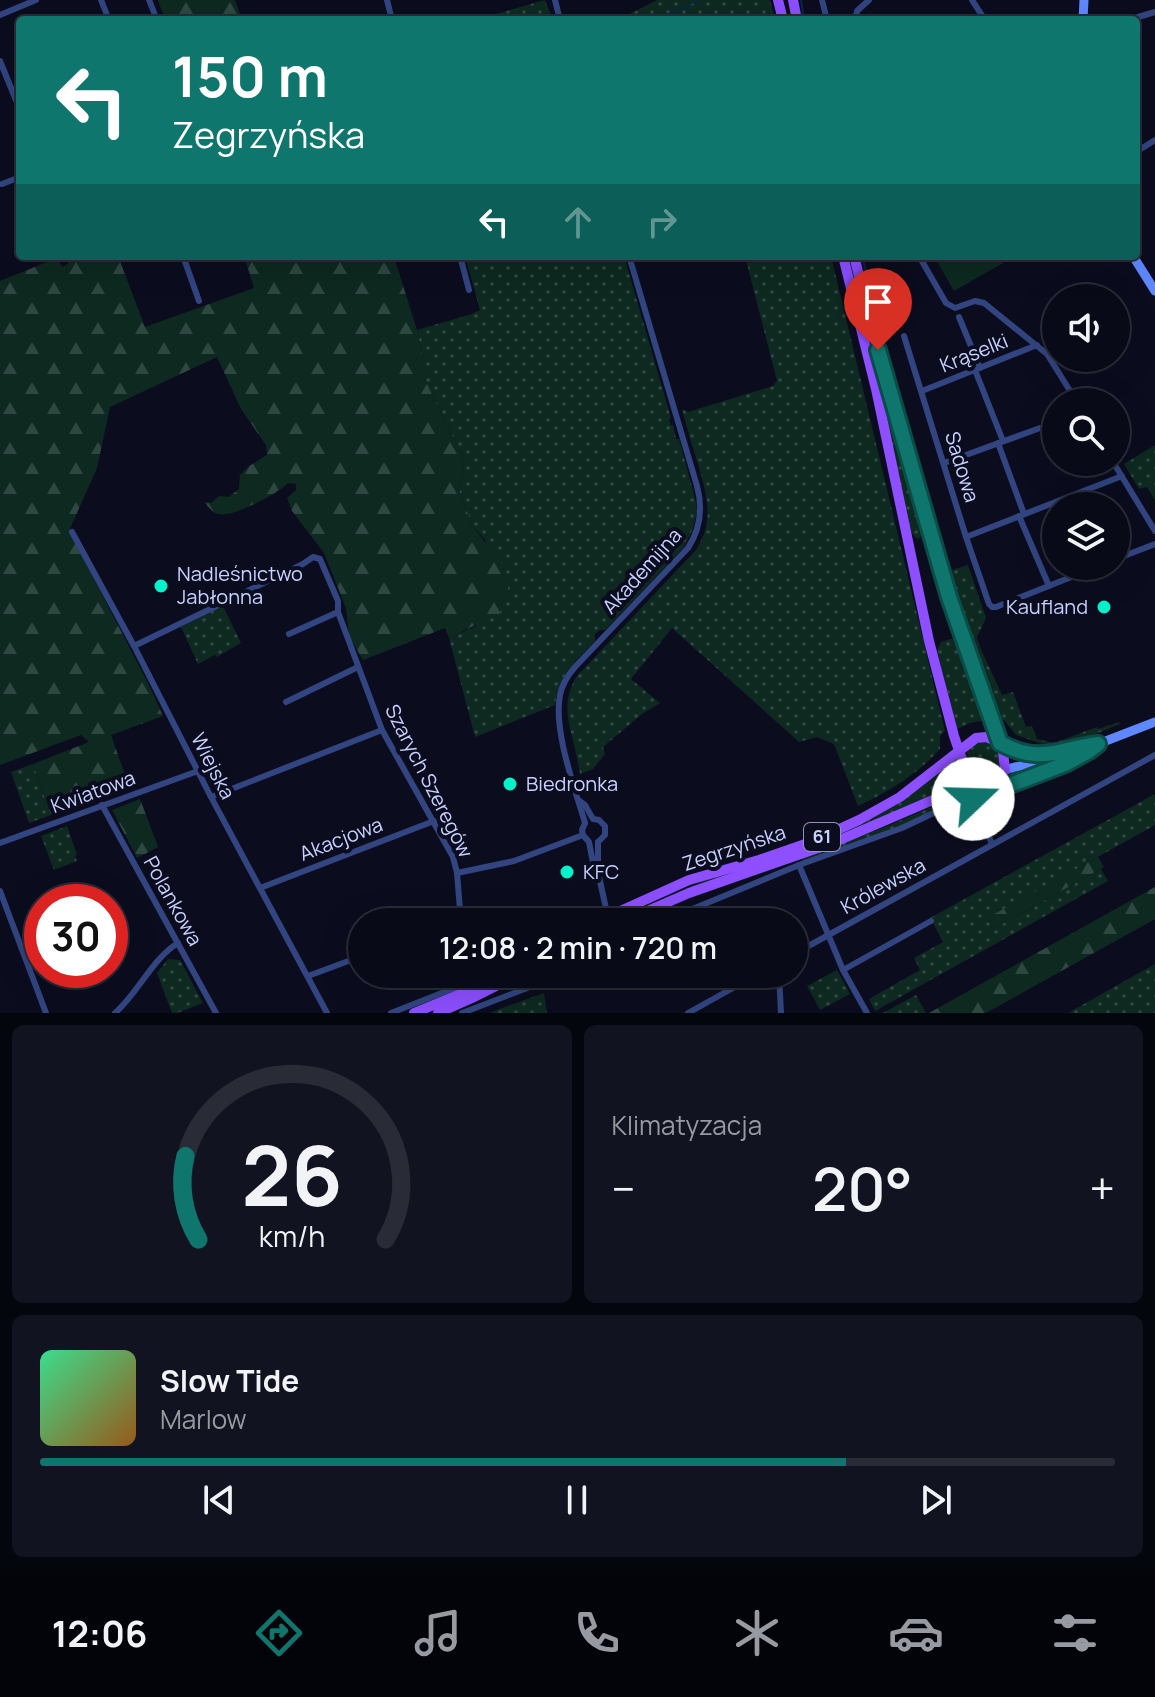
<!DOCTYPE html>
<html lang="pl">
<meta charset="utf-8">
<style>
:root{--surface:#080a17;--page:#111320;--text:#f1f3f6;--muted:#989aa1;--line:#292b36;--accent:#0f766e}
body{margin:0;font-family:Manrope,sans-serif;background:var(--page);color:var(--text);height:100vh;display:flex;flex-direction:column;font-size:30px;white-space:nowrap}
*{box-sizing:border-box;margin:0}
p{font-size:26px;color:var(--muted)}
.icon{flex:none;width:44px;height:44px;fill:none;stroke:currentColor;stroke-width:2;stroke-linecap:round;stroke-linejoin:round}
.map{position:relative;height:1013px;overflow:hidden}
.drawer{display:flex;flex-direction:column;gap:12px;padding:12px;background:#04060d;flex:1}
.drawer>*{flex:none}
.hud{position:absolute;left:16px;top:16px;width:1124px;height:244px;border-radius:8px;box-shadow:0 8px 32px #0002,0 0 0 2px var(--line);background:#0f766e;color:#fff;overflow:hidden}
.tools{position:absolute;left:1042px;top:284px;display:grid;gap:16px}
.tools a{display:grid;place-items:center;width:88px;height:88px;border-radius:50%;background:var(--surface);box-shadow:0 8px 32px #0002,0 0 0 2px var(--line);font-size:40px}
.speed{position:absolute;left:24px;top:884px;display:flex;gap:16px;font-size:40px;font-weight:700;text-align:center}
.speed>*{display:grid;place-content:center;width:104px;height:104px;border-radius:50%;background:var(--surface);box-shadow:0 8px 32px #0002,0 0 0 2px var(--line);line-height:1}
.speed .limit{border:12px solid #d22;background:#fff;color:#111}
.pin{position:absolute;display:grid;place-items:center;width:68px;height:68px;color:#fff;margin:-82px -34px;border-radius:50% 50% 50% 0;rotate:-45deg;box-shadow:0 0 8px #0007}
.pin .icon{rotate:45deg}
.me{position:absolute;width:88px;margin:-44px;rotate:69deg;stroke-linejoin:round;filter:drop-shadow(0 0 6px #0008)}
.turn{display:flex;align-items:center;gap:28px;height:168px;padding:0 24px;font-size:36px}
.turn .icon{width:104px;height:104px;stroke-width:2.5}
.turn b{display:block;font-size:56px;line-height:68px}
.lanes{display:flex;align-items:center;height:76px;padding:0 24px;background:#0003;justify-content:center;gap:40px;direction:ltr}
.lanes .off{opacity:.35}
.big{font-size:60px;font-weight:600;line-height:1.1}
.drawer .card{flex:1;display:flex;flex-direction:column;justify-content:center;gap:12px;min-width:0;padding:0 28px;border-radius:12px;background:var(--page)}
.drawer .dial{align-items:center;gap:0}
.dial svg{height:208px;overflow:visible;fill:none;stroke:var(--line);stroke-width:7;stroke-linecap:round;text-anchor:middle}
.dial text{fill:var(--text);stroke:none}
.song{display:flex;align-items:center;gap:24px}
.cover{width:96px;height:96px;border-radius:12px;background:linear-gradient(135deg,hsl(150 70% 55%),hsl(30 70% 35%))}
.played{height:8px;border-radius:4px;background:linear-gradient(90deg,var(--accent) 75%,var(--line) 75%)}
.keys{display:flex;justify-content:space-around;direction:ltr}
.heat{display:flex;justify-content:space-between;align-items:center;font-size:44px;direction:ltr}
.drawer .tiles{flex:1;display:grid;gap:12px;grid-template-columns:1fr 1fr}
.card:last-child{grid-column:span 2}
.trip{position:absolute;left:348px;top:908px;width:460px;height:80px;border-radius:40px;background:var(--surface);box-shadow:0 8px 32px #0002,0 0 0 2px var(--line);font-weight:600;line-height:80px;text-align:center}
.tab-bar{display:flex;height:128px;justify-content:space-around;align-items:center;background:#030409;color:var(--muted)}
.tab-bar .icon{width:56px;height:56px}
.tab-bar .active{color:var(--accent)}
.tab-bar b{font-size:36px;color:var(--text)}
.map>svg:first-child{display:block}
</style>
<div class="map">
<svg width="1155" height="1013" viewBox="0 0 1155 1013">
<defs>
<pattern id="grass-dots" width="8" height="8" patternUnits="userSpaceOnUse" patternTransform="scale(2)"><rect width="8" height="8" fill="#0d2920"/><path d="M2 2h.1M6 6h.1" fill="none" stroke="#2f4741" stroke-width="1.8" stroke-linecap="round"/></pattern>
<pattern id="forest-firs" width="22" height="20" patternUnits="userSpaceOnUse" patternTransform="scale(2)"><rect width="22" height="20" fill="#0d2920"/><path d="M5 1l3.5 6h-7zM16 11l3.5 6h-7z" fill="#2f4741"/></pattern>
</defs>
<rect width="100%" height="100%" fill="#0b0d1f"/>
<!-- grass -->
<g fill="url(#grass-dots)">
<polygon points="545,0 553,20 475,20"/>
<polygon points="657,0 770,0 775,20 613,20 626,16"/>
<path d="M465 256H624L671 418 669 420 671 425H673L676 439H679L696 502 697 511 693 529 684 547 605 630H600L595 634V641C575 662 559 675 555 705L475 737 449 638 476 626 486 541 472 525 458 487 463 477 462 455 423 376V358L417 330 472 314 480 310Z"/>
<path d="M745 256H831L945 731 940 736V749C918 774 888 792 858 806L834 744 817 737 799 742 672 628 631 679 660 703 642 714 603 747 605 754 593 769 580 774C578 763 576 752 573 741 567 715 563 702 576 677L696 550C715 519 707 497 698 464 692 446 687 428 682 409L688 412 773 386 777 381Z"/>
<polygon points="845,256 850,256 882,383 922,524 923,531 920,538 917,539 909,530"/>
<polygon points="1155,445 1155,500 1147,487 1139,489 1124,464"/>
<polygon points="968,565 986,618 977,637 979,645 1002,695 1013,692 1026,727 1032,726 1037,739 1054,743 1097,727 1098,729 1119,722 1120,724 1088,737 1051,747 1016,735 1004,720 995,718 945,572"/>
<polygon points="223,606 241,643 217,657 215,655 198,664 181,627"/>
<polygon points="950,639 953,639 962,649 987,720 970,723 957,729 937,650 941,642"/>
<circle cx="983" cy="759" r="17"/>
<polygon points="958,758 971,780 940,792 830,840 682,891 698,883 862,824 919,789"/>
<polygon points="33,764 51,815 29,823 11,772"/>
<polygon points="1019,769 1023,777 942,808 887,832 803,863 802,858 890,825 947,800 995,784 1010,772"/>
<polygon points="1155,794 1155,825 987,919 993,929 1101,869 1108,881 875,1011 869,999 920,970 914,958 943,942 930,918"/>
<polygon points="67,826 77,855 75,856 77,861 54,870 41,836"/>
<polygon points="168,959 180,960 203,1003 177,1013 172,1013 157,973"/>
<polygon points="1155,964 1155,1013 1068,1013"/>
<polygon points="837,970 850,994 820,1010 807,986"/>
<polygon points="544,993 547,1013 489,1013"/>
<polygon points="916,995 926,1013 883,1013"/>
</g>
<!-- forest -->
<g fill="url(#forest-firs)">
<polygon points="158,0 235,0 242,20 165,20"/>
<path d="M71 256H118L145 327 254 288 244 256H398L395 260 417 330 423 358V376L462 455 463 477 458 487 472 525 502 564 509 585 500 613 449 638 445 628 363 660 349 636 346 608 324 553 292 511 287 498 296 490V484L288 483C279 493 232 518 219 514 212 513 209 507 204 502L211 503 219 496 229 497 239 489 240 475 249 466 267 455 266 445 241 409 217 357 110 407 97 468 69 531 150 687 163 716 111 735 129 786 51 815 33 764 89 742 81 735 0 765V281L57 258 62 267 68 264V257Z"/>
<polygon points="140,799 158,847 137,858 112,810"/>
<polygon points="1098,857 1104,867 993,929 987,918"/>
<polygon points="1155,887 1155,919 986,1013 929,1013"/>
</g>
<!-- garden -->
<polygon fill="#0d2920" points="934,256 1001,256 1005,262 954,291"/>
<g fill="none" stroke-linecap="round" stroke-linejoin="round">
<!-- stream -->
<g stroke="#05293d" stroke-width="2">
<polyline points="801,0 804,20"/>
<polyline points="657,20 698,0"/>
<polyline points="862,256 907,430 964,626 986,683"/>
</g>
<!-- minor -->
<g stroke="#324581" stroke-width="6">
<polyline points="101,0 109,20"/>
<polyline points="149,0 157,20"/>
<polyline points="387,0 392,20"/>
<polyline points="555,0 560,20"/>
<polyline points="822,0 827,20"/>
<polyline points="972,0 985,20"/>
<polyline points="0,15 36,0"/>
<polyline points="842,20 855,16"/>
<polyline points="856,20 857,11 869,0"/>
<polyline points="1128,20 1155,12"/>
<polyline points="0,61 20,110"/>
<polyline points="1136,152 1155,140"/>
<polyline points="2,184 20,177"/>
<polyline points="183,256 199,301"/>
<polyline points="460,256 469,290"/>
<polyline points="919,256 946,303 955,308 975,301 984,303 1047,354 1077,402"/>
<polyline points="959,317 980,368"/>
<polyline points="904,336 966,537 989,604 992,607 996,607 1099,566"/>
<polyline points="975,370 1003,441"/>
<polyline points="922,391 1037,345"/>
<polyline points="998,443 1024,514"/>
<polyline points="1077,462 1079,467"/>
<polyline points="1113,462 1155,531"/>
<polyline points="944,463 1040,428 1047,428 1056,436"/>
<polyline points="1019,516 1049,586"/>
<polyline points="72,532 134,646 211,797 327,1013"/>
<polyline points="966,537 1122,476"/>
<polyline points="1116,559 1155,544"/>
<polyline points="289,634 338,612"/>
<polyline points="134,646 303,564 313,557 320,559 338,601 338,612 382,730 453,857 457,873 461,922"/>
<polyline points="286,702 358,667"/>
<polyline points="211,797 382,730"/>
<polyline points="973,799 992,844"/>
<polyline points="580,801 585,805 593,819 599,820 605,826 605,835 598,842"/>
<polyline points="102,805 216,1013"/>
<path d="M585 823C575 789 553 730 560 695 562 684 568 675 575 667L688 548C701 528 703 508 697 486L629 256"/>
<polyline points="585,823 582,830 583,835 589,842 593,863 596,869"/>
<polyline points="598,842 598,872 609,922"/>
<polyline points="0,843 198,771"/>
<polyline points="799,865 843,970 867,1013"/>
<polyline points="457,873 514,861 583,835"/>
<polyline points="260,888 434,821"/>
<polyline points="0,891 46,1013"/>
<polyline points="661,922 799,865 902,828 940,810 992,793 1070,761"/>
<polyline points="794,954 1155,755"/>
<polyline points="843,970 931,921"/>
<polyline points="779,974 781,1013"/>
<polyline points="308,976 362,956"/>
<path d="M115 1013C138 993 152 959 178 943"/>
<polyline points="391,1013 467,983 481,980"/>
<polyline points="462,1013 535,985 557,974"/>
<polyline points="688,1013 758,974"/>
</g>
<!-- secondary -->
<g stroke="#5f87ff" stroke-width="9">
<polyline points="1083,20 1084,0"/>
<polyline points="1133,256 1155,291"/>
<polyline points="1000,743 1019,752 1044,755 1098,744 1155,722"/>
<path d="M1005 770C1035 759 1070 766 1097 745"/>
</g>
<!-- primary -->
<g stroke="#8d4fff" stroke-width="10">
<polyline points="778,0 783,20"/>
<polyline points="793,0 797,20"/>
<polyline points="843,256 876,389 929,641 954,736 966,771 975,778 984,781"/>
<polyline points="596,922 689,880 759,860 811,842 859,820 900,797 976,738 986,737 1000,743"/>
<path d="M622 922 689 893 835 842 949 793 989 780 1005 770 1003 752C940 591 897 423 854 256"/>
<polyline points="414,1013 465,992 501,974"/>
<polyline points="438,1013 472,998 520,974"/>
</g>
</g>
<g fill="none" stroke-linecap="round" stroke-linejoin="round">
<!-- route casing -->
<g stroke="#0a4d48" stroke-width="20">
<path id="route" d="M878 350 949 597 1000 743C1041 765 1058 749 1098 744L1089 751 1065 764 973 799"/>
</g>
<!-- route -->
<use href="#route" stroke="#0f766e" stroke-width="14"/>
</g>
<!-- markers -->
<g fill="#00f3c9" stroke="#0b0d1f" stroke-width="3">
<circle cx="161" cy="586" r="8"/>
<circle cx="1104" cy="607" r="8"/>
<circle cx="510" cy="784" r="8"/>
<circle cx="567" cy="872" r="8"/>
</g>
<g text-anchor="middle" stroke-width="8" stroke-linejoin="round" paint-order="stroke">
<!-- shield labels -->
<rect fill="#0b0d1f" stroke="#8f96bc" stroke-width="2" x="804" y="823" width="36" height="28" rx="6"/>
<g font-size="18" font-weight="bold" fill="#c8d1ff">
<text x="822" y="843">61</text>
</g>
<!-- street labels -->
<g font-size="20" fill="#c8d1ff" stroke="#0b0d1f">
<text transform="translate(974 353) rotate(-22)" y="7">Krąselki</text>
<text transform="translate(962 467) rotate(73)" y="7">Sadowa</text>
<text transform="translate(642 571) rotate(-48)" y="7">Akademijna</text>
<text transform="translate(213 766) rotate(63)" y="7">Wiejska</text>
<text transform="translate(429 781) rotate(63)" y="7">Szarych Szeregów</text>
<text transform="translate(93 792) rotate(-20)" y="7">Kwiatowa</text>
<text transform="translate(341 839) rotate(-21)" y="7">Akacjowa</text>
<text transform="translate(734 848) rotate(-18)" y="7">Zegrzyńska</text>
<text transform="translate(883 886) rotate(-29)" y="7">Królewska</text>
<text transform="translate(173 901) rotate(61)" y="7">Polankowa</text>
</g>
<!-- poi labels -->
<g font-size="20" fill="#c8d1ff" stroke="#0b0d1f" text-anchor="start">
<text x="177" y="581">Nadleśnictwo<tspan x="177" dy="23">Jabłonna</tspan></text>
<text x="1088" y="614" text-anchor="end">Kaufland</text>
<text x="526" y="791">Biedronka</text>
<text x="583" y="879">KFC</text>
</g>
</g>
</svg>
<div class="tools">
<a><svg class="icon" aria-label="sound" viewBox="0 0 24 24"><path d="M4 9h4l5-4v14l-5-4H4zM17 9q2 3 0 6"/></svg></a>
<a><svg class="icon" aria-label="search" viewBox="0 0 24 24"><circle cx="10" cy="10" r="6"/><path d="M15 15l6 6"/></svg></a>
<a><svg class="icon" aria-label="layers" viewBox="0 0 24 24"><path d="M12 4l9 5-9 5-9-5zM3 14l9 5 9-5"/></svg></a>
</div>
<div class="speed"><div class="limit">30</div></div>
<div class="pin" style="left:878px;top:350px;background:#d93025"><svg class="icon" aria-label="arrive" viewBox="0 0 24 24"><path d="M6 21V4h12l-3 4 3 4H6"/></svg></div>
<svg class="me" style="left:973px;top:799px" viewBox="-20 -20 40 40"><circle r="19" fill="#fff"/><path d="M0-13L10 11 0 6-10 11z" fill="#0f766e"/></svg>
<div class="trip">12:08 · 2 min · 720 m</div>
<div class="hud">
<div class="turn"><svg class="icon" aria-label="left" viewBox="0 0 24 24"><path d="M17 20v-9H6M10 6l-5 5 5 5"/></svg><div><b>150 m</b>Zegrzyńska</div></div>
<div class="lanes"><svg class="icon" aria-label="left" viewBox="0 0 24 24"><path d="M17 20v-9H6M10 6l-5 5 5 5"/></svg><svg class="icon off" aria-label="ahead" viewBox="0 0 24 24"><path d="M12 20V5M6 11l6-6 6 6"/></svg><svg class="icon off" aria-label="right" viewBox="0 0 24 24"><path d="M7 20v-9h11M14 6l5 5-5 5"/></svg></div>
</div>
</div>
<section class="drawer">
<div class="tiles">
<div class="card dial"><svg viewBox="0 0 100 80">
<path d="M14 69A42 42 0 1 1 86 69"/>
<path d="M14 69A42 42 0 0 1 9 37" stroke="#0f766e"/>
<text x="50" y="56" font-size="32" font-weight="700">26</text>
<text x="50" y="72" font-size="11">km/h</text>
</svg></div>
<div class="card"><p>Klimatyzacja</p>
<div class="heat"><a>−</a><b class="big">20°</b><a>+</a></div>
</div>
<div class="card">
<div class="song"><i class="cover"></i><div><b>Slow Tide</b><p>Marlow</p></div></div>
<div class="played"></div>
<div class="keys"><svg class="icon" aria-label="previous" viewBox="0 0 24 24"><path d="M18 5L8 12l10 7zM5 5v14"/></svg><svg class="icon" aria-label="pause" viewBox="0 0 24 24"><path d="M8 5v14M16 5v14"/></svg><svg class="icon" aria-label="next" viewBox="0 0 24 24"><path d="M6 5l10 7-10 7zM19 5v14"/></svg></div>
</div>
</div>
</section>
<nav class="tab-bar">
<b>12:06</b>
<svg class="icon active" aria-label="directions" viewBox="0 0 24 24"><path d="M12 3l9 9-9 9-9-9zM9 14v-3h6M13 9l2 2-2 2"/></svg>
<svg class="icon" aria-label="music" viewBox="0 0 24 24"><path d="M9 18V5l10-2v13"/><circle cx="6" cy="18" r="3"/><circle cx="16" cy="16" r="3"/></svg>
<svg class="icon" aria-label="phone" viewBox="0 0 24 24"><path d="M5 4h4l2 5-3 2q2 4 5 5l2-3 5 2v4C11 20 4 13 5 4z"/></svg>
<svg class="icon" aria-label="climate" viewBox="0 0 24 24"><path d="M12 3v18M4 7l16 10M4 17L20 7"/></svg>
<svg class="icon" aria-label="car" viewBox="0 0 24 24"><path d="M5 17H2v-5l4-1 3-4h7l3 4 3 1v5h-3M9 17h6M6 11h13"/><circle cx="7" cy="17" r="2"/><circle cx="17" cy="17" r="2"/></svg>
<svg class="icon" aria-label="filters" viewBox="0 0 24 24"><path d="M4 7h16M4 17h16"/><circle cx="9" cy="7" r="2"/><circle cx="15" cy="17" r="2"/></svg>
</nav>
